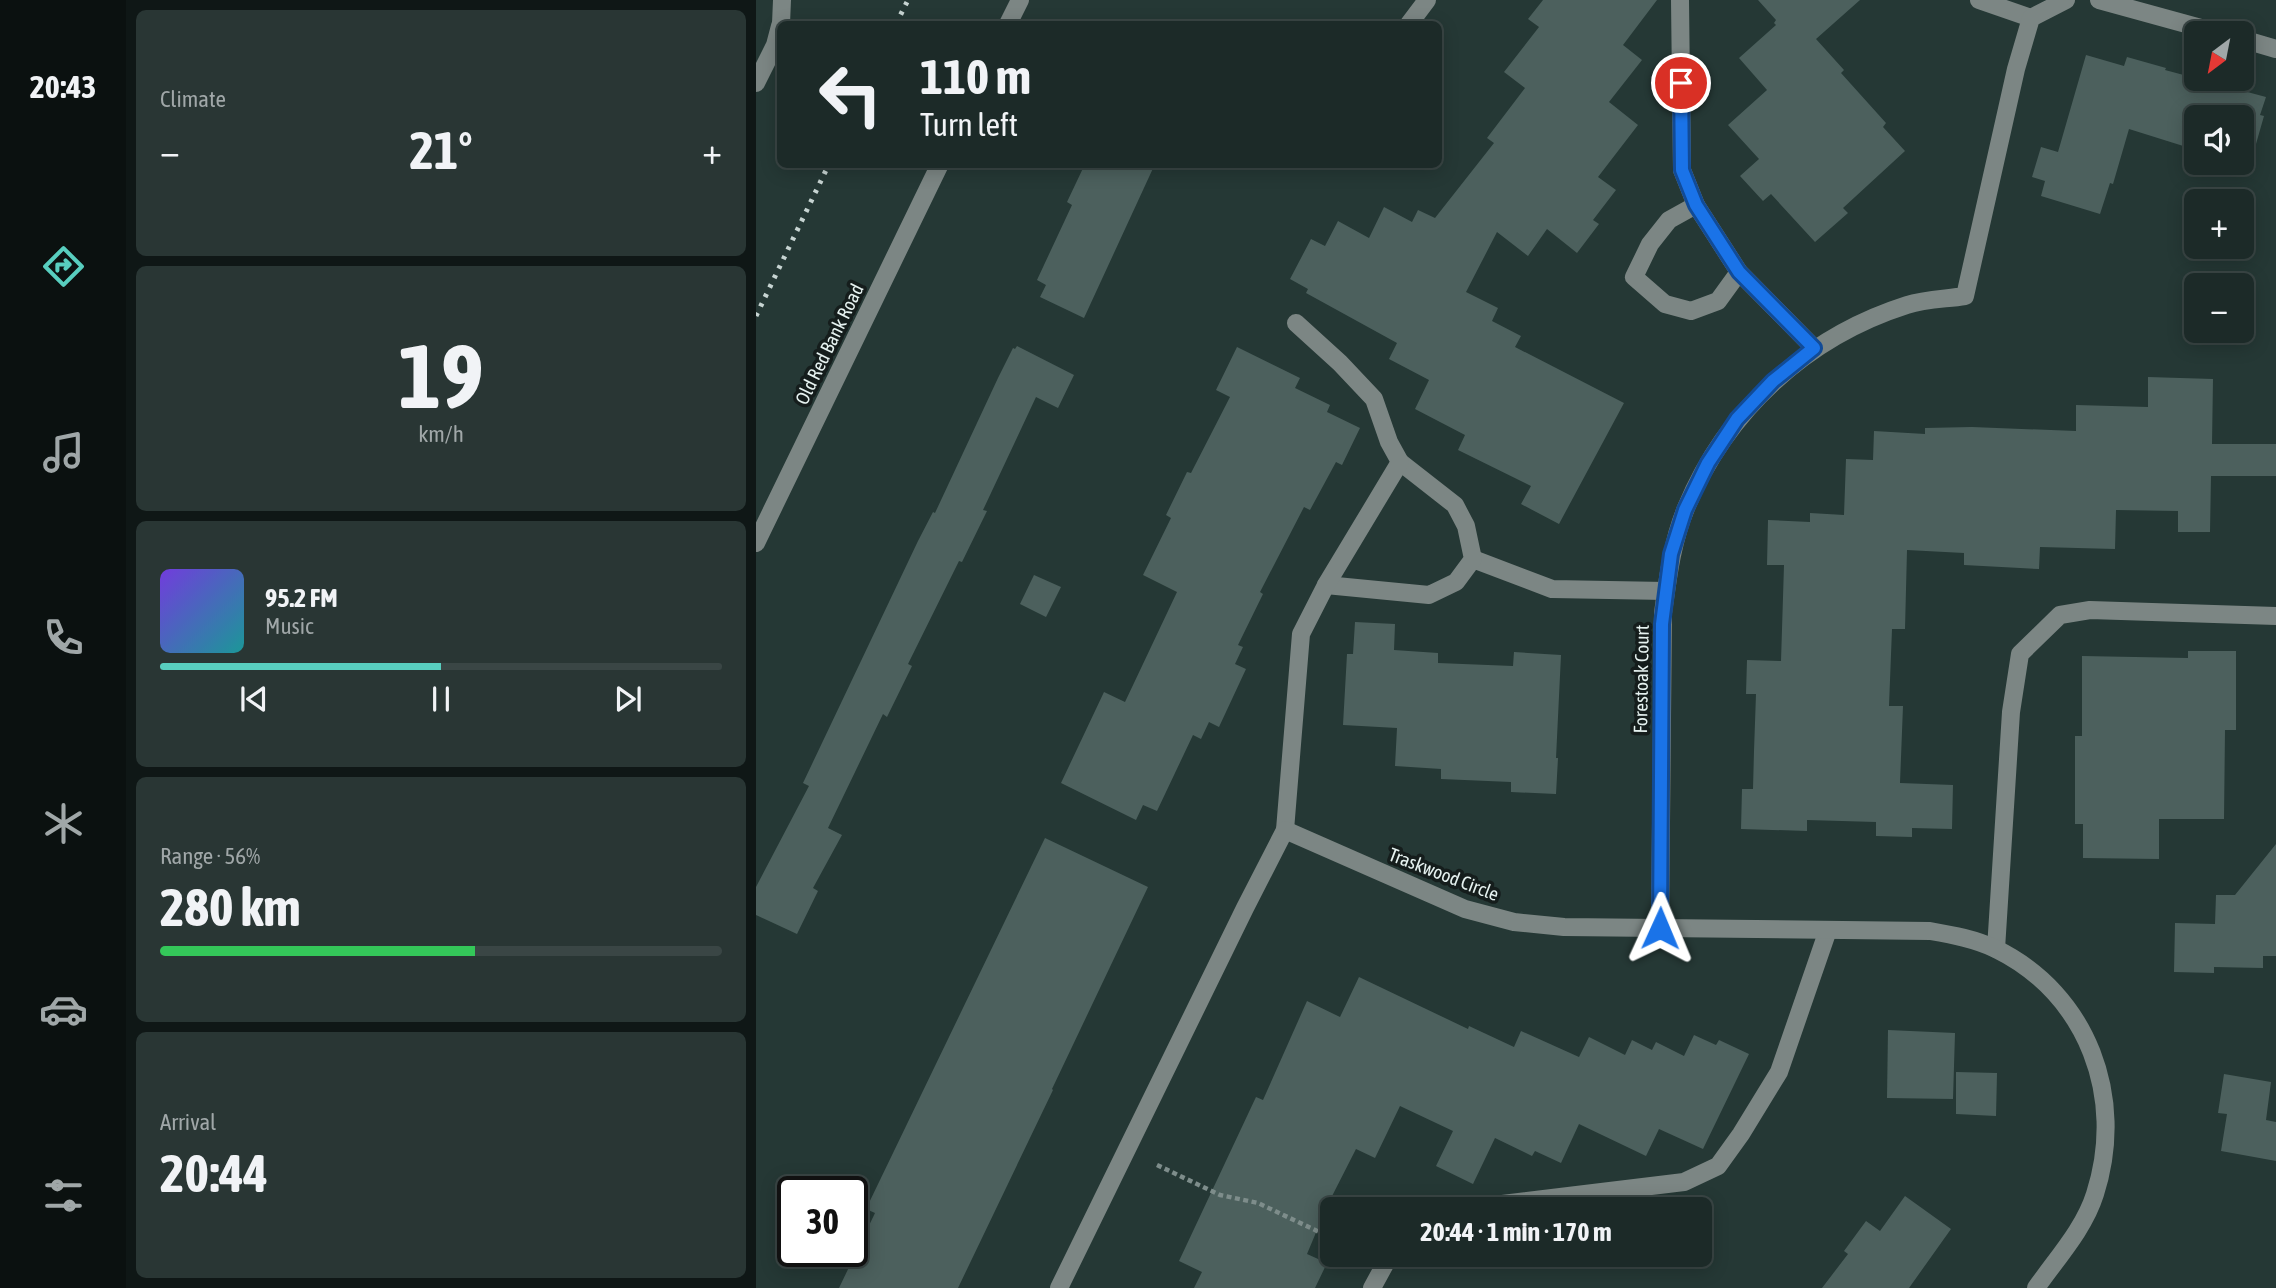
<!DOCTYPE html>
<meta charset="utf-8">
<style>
:root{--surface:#1c2a28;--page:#293634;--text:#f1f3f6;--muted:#a0a7a8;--line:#3a4645;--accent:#58cebf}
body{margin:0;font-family:"Asap Condensed",sans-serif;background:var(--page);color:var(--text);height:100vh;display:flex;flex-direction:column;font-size:26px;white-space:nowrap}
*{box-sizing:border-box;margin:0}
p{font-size:23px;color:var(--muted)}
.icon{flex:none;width:38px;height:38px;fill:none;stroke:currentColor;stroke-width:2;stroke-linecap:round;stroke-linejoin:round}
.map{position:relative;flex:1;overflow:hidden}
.panel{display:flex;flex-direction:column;gap:10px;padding:10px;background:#0f1716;width:630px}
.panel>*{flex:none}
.hud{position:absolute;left:21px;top:21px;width:665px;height:147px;border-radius:10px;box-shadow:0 4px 18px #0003,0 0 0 2px var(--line);background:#1c2a28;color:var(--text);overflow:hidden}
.needle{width:46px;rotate:212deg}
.buttons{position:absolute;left:1428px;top:21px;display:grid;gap:14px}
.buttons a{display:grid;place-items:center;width:70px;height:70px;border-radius:10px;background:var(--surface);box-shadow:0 4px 18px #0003,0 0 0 2px var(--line);font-size:35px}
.speed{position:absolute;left:21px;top:1176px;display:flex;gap:14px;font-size:35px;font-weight:700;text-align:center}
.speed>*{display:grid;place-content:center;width:91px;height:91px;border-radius:50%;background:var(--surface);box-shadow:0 4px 18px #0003,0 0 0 2px var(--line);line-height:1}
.speed .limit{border:4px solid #111;border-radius:10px;background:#fff;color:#111}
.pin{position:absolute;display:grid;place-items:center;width:60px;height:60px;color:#fff;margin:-30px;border:4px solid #fff;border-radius:50%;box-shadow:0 2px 7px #0007}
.me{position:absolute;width:77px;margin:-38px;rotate:1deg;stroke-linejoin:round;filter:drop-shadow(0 0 5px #0008)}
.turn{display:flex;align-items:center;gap:24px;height:147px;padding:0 28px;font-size:32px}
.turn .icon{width:91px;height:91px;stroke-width:2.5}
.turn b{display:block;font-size:49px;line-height:60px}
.big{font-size:52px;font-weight:700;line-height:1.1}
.panel .card{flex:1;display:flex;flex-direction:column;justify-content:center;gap:10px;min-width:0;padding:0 24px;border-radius:10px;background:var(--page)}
.panel .dial{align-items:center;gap:0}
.dial b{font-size:91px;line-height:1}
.song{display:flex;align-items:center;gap:21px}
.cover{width:84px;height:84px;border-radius:10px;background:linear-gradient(135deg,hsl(260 70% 55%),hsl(180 70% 35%))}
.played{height:7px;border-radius:4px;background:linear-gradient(90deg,var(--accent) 50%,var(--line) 50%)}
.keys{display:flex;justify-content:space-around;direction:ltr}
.heat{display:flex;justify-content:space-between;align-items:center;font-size:38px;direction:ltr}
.charge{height:10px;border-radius:5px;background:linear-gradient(90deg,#34c759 56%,var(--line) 0)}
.trip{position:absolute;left:564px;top:1197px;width:392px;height:70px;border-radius:10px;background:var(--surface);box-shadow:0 4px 18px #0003,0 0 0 2px var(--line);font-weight:700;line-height:70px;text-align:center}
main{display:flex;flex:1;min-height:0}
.menu{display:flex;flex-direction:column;width:126px;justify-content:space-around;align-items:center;background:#0b1110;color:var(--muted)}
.menu .icon{width:49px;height:49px}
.menu .selected{color:var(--accent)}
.menu b{font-size:32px;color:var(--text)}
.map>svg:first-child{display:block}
</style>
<main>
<nav class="menu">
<b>20:43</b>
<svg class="icon selected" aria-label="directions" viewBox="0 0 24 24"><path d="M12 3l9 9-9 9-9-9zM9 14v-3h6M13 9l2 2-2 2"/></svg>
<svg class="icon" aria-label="music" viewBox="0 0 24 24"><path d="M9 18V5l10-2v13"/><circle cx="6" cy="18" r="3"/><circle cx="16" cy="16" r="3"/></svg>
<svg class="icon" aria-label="phone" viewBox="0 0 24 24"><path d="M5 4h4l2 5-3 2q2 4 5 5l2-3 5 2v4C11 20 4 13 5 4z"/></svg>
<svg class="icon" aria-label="climate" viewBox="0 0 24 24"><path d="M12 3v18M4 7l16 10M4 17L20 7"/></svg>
<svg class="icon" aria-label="car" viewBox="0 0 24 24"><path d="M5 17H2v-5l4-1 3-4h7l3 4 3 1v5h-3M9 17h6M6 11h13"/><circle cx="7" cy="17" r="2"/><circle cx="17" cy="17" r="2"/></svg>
<svg class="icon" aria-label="filters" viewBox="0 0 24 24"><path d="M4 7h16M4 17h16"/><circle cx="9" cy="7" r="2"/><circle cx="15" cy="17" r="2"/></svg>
</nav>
<section class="panel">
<div class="card"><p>Climate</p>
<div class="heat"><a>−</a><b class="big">21°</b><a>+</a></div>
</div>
<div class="card dial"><b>19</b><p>km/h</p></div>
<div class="card">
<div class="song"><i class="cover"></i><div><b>95.2 FM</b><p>Music</p></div></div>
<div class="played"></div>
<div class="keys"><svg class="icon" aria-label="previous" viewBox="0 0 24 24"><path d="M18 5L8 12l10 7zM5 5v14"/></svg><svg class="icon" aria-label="pause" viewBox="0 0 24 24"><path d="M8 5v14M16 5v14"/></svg><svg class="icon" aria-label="next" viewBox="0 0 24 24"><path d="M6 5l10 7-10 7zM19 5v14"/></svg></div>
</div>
<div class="card"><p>Range · 56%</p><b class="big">280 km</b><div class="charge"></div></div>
<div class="card"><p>Arrival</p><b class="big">20:44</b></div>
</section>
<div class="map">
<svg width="1520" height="1288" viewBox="0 0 1520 1288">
<rect width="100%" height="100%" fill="#253835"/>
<!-- building -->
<g fill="#4c605d">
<polygon points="787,0 901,0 867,45 886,60 853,102 882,125 842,177 860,190 837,220 843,224 821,253 791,229 772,256 741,232 710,292 742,308 736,321 765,336 759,347 868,403 803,524 765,504 775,486 702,450 709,435 659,409 673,380 633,359 641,343 550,293 552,289 534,279 555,239 569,246 582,221 613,238 628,207 656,222 662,210 679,218 738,143 731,138 769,88 748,72 783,27 772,19"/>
<polygon points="1002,0 1104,0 1060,39 1088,70 1085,73 1130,123 1127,127 1149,151 1087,208 1092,213 1059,242 1015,194 1007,201 984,176 1003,159 972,125 1011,90 983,58 1020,25 1018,23 1020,20"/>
<polygon points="1330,55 1368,66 1371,57 1410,68 1409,70 1510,97 1504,115 1508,116 1496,158 1486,155 1486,117 1440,117 1440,150 1373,129 1357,184 1354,183 1344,214 1285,196 1289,181 1276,177 1285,147 1302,152"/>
<polygon points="329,164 399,164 328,318 284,297 290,285 281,280 316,205 311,202"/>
<polygon points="261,346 318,375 302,408 280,397 227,510 231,511 206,562 203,561 152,664 156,666 131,717 127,714 72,828 86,835 57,888 62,891 41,934 0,915 0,887 53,786 47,783 162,541 177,512 179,513 242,378 257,348 259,349"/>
<polygon points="481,347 544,378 539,388 574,405 571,412 604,428 586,465 580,462 554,510 548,507 504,592 507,594 482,645 487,647 479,664 490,669 463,727 453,722 445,739 437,735 401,811 387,805 380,820 305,783 348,692 369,702 421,592 387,575 415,518 410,515 431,472 435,473 474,397 460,390"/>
<polygon points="1392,377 1457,379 1456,444 1520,444 1520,476 1455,476 1454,532 1422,532 1422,511 1360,510 1359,549 1284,547 1283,569 1208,565 1208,553 1151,550 1149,629 1136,629 1133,706 1147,706 1144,783 1197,785 1196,829 1156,828 1156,837 1120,836 1120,822 1051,820 1051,831 985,829 986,789 997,789 998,751 1000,694 990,694 991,660 1025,661 1028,565 1011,565 1012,520 1054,522 1054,513 1088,515 1090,459 1117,460 1118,431 1169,434 1169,428 1216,427 1320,431 1320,405 1392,407"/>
<polygon points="278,575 305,587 290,617 264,604"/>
<polygon points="599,622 639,624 638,650 682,653 682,663 757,666 758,652 805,655 800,758 802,758 800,794 755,792 755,782 685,779 685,769 639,766 641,728 587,725 591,654 597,654"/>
<polygon points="1432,651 1480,651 1480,730 1469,730 1468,819 1403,819 1403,859 1327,858 1327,824 1319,824 1319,736 1326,736 1326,656 1432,658"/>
<polygon points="289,838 392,887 296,1089 297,1090 202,1288 83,1288 119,1213 110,1209"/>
<polygon points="1520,844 1520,956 1507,956 1507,968 1458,967 1458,973 1418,972 1419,923 1459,924 1460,895 1479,895"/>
<polygon points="603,977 712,1029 713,1026 758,1047 765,1031 823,1057 833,1037 869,1055 876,1040 896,1050 900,1042 928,1056 938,1035 960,1045 963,1040 993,1054 947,1149 903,1129 890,1156 823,1124 805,1163 779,1151 776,1156 739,1138 717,1184 680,1166 697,1131 644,1106 619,1158 600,1149 572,1204 551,1254 571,1263 559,1288 438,1288 446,1272 423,1261 500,1097 507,1100 551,1001 584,1017"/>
<polygon points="1132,1030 1199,1033 1197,1099 1131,1098"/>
<polygon points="1200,1072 1241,1073 1240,1116 1200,1114"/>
<polygon points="1468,1074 1515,1082 1510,1120 1520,1122 1520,1161 1465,1151 1471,1114 1462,1113"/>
<polygon points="1149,1196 1195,1229 1153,1288 1066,1288 1092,1254 1088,1251 1110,1221 1124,1231"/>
</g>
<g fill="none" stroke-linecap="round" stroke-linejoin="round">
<!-- path -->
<polyline stroke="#7e8d8b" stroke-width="4.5" stroke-dasharray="5 3.5" stroke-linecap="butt" points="401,1165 464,1195 502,1203 576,1238"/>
<!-- minor -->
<g stroke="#7c8684" stroke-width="18">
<polyline points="924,0 926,170 940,205 983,272 1058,348"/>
<polyline points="1223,0 1275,18"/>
<polyline points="1343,0 1463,33"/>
<polyline points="25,24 26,0"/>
<polyline points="252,24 264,0"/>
<polyline points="653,24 671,0"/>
<polyline points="1486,39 1520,49"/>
<polyline points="0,83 19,45 24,26"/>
<polyline points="940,205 913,220 894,244 878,277 909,304 935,311 962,301 983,272"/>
<polyline points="0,543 184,164"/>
<polyline points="717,559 796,589 910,591"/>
<polyline points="570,585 673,595 700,582 717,559 710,526 699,505 644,462"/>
<polyline points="529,830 545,634 570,585 644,462 633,442 618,399 584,363 540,323"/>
<path d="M904 928 907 613C912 577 916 542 930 508 970 411 1050 337 1151 305 1169 299 1190 299 1209 296L1260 69 1275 18 1310 0"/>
<polyline points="1240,949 1255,712 1264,654 1304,615 1334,610 1520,616"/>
<polyline points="705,1209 928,1182 962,1166 985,1134 1023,1072 1072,930"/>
<path d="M303 1288 489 908 529 830 709 909 758 922 808 927 1174 931C1197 935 1219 939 1240 949 1332 994 1370 1098 1339 1194 1328 1229 1301 1258 1280 1288"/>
<polyline points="616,1288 634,1255"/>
</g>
<!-- rail -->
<g stroke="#c7d4d2" stroke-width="5" stroke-dasharray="3.5 7" stroke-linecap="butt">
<polyline points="140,24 152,0"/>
<polyline points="0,316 73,164"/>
</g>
</g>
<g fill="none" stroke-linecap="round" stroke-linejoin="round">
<!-- route casing -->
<g stroke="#114b97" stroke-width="18">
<polyline id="route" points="904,928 906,624 915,554 929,510 952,463 981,419 1017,381 1058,348 983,272 940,205 926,170 925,83"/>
</g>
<!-- route -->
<use href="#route" stroke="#1a73e8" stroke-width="12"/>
</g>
<g text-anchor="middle" stroke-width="7" stroke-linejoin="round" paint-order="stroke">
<!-- street labels -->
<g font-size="19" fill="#e6f2f0" stroke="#151d1c">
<text transform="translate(73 344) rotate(-64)" y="7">Old Red Bank Road</text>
<text transform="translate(885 679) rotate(-89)" y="7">Forestoak Court</text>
<text transform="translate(688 874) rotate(21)" y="7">Traskwood Circle</text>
</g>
</g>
</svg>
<div class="buttons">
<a><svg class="needle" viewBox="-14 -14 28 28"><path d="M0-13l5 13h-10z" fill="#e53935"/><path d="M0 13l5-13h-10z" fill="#a0a7a8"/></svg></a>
<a><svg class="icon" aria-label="sound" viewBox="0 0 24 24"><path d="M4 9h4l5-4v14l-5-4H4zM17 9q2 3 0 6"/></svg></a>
<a>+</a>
<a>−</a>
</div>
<div class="speed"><div class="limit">30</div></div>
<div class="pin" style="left:925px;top:83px;background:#d93025"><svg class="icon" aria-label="arrive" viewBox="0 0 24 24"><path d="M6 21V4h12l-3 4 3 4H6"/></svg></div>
<svg class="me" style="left:904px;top:928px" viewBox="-20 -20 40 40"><path d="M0-17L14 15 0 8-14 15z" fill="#1a73e8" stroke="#fff" stroke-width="4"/></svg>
<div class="trip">20:44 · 1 min · 170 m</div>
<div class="hud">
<div class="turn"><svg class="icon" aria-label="left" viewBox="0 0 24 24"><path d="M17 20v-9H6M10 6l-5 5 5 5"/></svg><div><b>110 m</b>Turn left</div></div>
</div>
</div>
</main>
